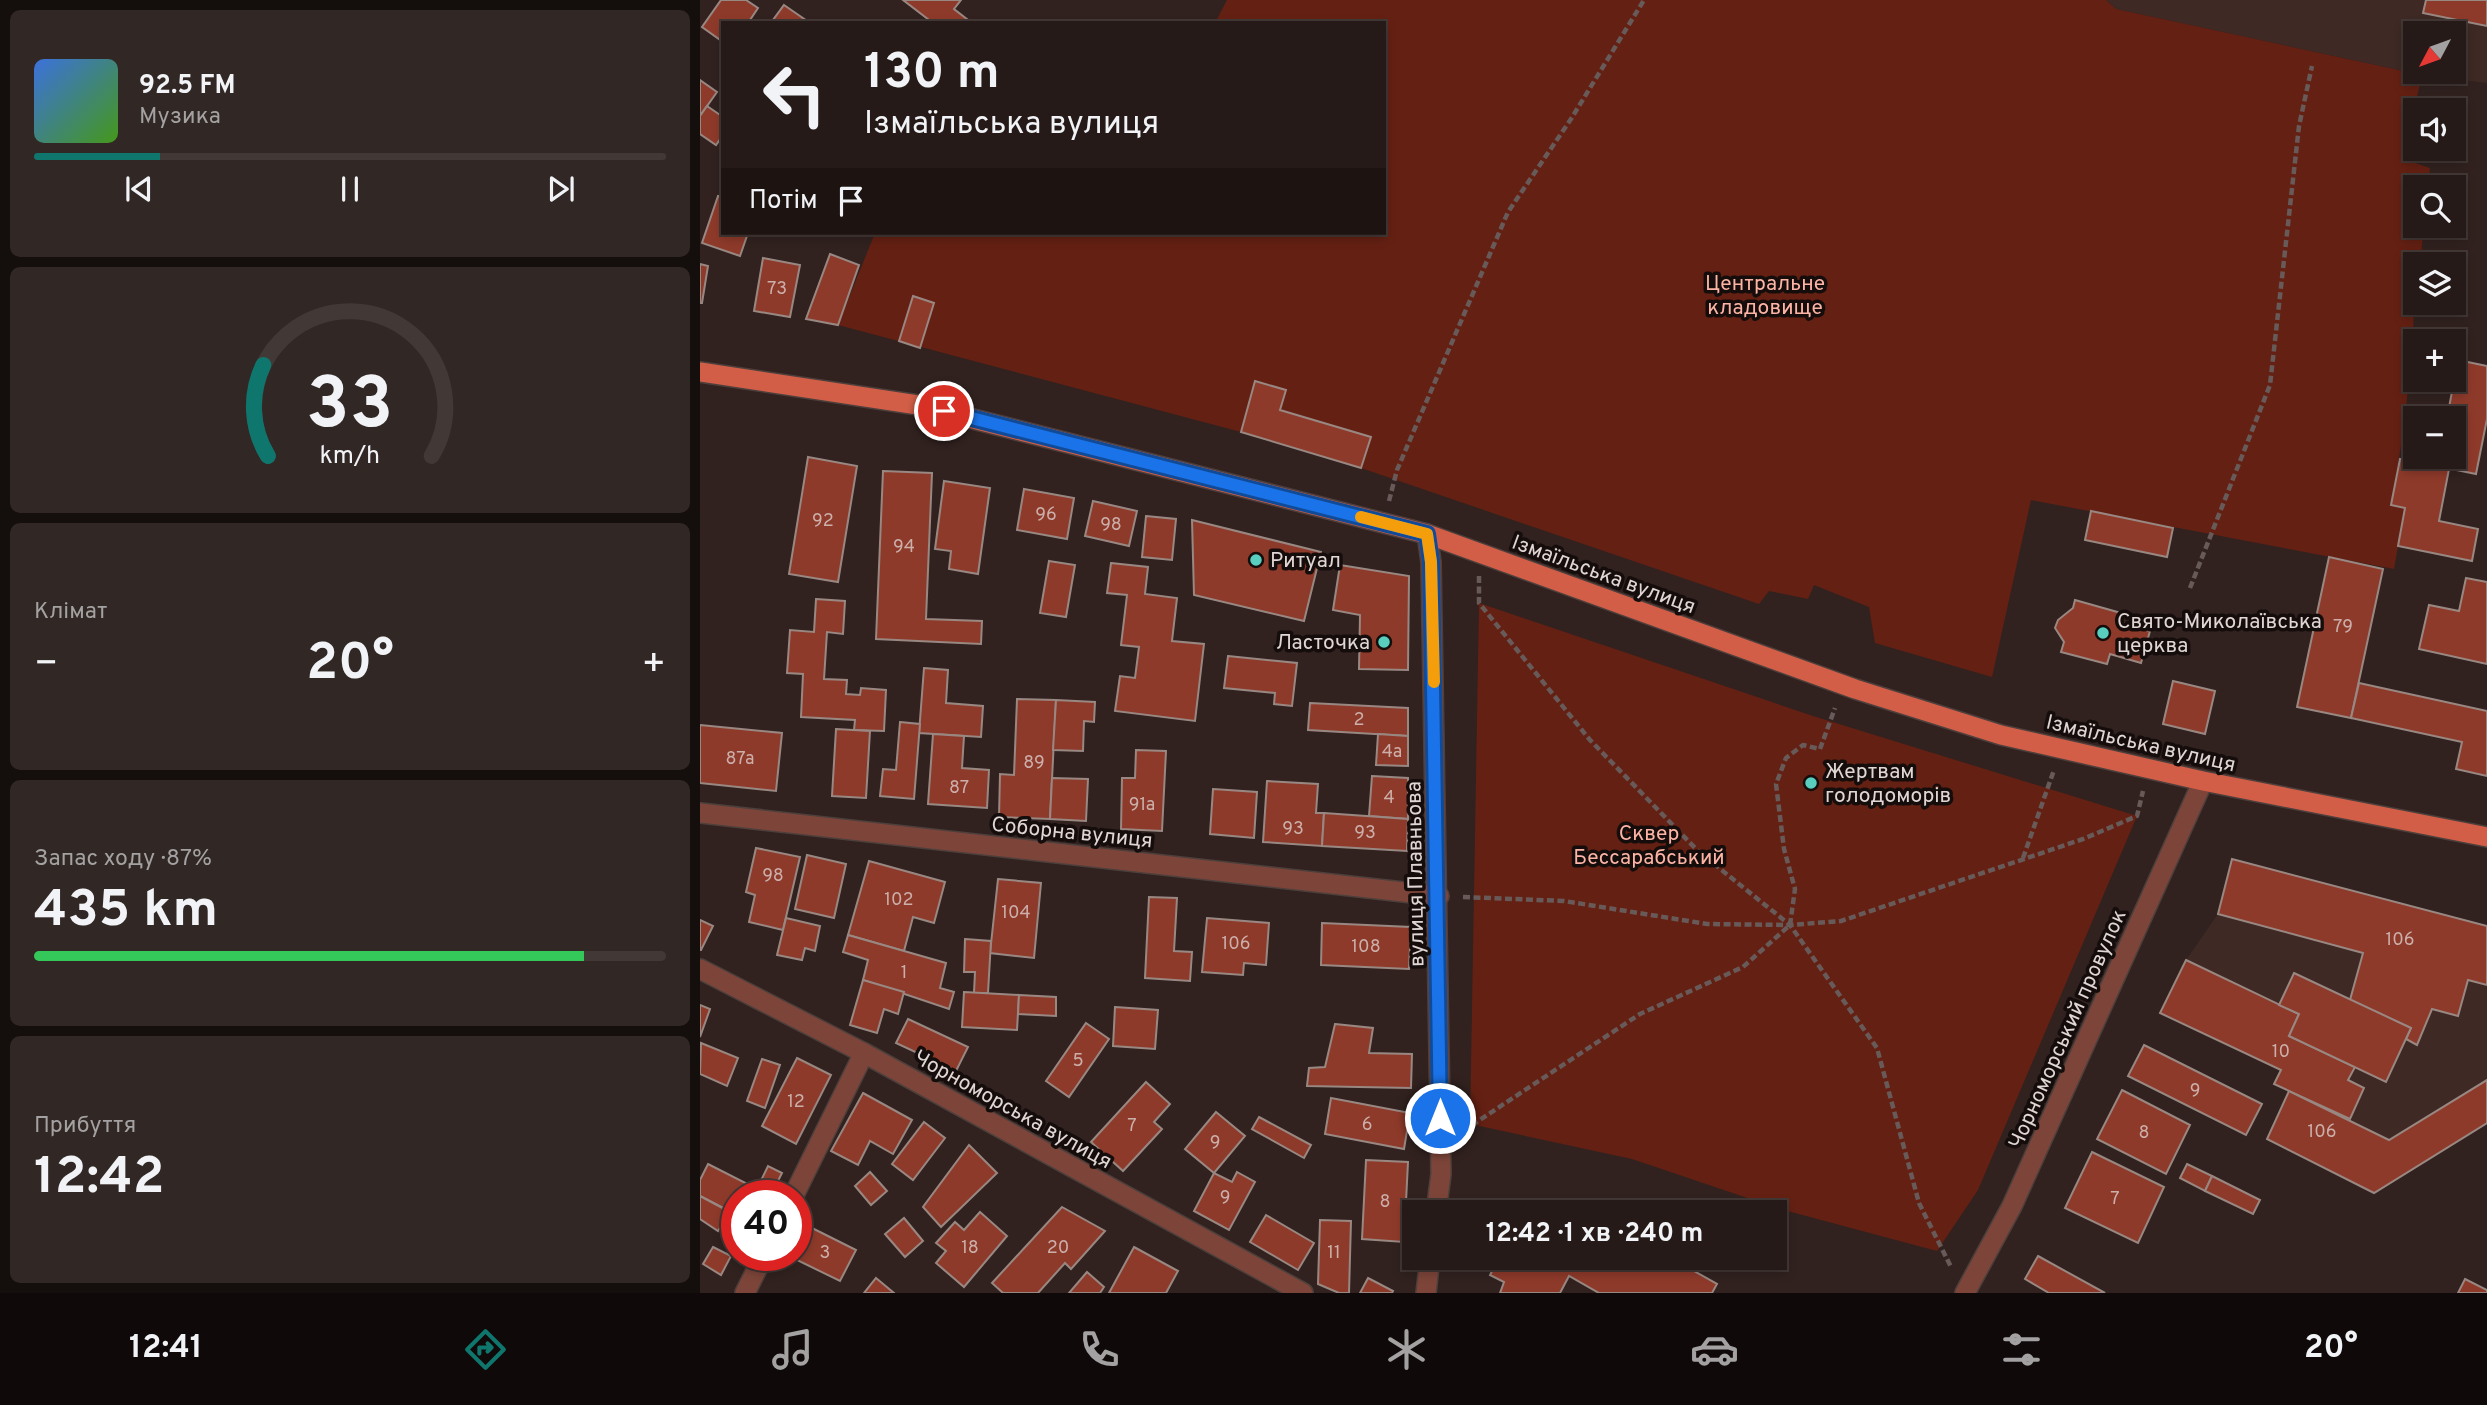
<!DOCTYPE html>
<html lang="uk">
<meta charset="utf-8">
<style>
:root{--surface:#251a17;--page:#312724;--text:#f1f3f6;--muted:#a3a1a1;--line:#423836;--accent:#0f766e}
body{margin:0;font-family:Overpass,sans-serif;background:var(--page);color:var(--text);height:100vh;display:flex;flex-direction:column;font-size:26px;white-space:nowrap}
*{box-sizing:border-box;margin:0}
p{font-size:23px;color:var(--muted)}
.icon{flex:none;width:38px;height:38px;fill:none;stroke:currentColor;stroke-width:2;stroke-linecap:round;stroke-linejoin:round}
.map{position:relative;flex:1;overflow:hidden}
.drawer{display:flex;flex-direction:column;gap:10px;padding:10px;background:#140e0d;width:700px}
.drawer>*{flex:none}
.banner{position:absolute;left:21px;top:21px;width:665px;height:214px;border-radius:0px;box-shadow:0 4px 10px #0003,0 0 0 2px var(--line);background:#251a17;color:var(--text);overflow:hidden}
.needle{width:46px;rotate:229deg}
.tools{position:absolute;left:1703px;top:21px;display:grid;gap:14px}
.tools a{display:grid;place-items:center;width:63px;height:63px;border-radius:0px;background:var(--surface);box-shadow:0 4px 10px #0003,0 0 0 2px var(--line);font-size:35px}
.speed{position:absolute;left:21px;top:1180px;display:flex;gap:14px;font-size:35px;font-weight:700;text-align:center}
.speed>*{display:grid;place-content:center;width:91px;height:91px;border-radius:50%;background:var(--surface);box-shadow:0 4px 10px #0003,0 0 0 2px var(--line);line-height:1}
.speed .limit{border:10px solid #d22;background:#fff;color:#111}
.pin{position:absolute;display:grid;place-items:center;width:60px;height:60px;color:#fff;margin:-30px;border:4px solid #fff;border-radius:50%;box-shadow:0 2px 7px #0007}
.me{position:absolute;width:77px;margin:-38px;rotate:0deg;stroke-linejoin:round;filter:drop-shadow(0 0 5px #0008)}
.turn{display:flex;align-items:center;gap:24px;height:147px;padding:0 28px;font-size:32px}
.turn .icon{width:91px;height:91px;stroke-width:2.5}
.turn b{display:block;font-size:49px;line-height:60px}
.then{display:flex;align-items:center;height:66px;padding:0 28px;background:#0003;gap:14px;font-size:26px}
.big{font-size:52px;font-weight:700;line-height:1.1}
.drawer .card{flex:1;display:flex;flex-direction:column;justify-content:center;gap:10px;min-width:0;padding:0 24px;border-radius:10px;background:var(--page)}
.drawer .dial{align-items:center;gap:0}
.dial svg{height:182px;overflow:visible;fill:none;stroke:var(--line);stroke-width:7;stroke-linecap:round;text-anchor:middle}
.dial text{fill:var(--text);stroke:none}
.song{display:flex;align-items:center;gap:21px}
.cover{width:84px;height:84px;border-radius:10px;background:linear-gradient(135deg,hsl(220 70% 55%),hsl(100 70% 35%))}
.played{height:7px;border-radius:4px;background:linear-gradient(90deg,var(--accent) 20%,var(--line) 20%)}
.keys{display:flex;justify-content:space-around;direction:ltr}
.heat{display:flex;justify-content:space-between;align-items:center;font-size:38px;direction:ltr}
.charge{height:10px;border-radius:5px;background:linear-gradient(90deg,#34c759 87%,var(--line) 0)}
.trip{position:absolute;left:702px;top:1200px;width:385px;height:70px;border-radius:0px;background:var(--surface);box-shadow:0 4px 10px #0003,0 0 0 2px var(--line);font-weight:700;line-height:70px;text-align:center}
.tab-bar{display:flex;height:112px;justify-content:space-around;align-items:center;background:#0f0a09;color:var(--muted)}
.tab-bar .icon{width:49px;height:49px}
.tab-bar .selected{color:var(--accent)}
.tab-bar b{font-size:32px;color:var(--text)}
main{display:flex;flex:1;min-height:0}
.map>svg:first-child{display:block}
</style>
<main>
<section class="drawer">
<div class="card">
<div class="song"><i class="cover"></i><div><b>92.5 FM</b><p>Музика</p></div></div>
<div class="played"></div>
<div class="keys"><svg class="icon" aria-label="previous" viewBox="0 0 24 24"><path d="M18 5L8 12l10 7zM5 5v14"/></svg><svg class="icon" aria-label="pause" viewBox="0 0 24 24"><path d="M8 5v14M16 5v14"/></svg><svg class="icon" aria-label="next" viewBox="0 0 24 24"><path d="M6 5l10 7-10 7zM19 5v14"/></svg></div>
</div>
<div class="card dial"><svg viewBox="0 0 100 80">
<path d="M14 69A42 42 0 1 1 86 69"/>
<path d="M14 69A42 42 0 0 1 12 29" stroke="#0f766e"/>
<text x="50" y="56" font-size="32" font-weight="700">33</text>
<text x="50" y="72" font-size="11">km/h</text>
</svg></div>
<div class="card"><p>Клімат</p>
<div class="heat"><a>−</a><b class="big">20°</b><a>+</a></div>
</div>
<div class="card"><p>Запас ходу · 87%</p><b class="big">435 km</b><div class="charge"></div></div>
<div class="card"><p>Прибуття</p><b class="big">12:42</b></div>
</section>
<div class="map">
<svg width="1787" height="1293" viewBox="0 0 1787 1293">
<rect width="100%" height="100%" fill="#31221f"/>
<!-- built -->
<g fill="#3e2924" fill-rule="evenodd">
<path d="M1406 0H1787V83L1722 75 1416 9ZM1715 33H1754V72H1715Z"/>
<polygon points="1532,859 1787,926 1787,1123 1674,1193 1567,1139 1589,1091 1580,1070 1460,1013 1486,960 1518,914"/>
</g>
<!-- green -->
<g fill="#642013">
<path d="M527 0H1406L1416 9 1722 75 1703 159 1730 168 1728 187H1715V226H1724L1720 264H1715C1715 343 1706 426 1691 505L1705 508 1694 569 1331 500 1292 677 1175 643 1169 607 1114 585 1108 599 1069 591 1059 604 661 468 541 432 138 325 175 233H684V23H515Z"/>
<polygon points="779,603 1113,716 1437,816 1278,1190 1237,1251 1080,1209 932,1159 770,1124"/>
</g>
<!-- building -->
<g fill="#8e3a2a" stroke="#998782" stroke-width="2">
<polygon points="21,0 46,0 58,8 48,23 23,23 23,42 2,27"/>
<polygon points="203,0 261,0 254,9 272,23 233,23"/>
<polygon points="1726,0 1787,0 1787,26 1723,13"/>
<polygon points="84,5 110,23 73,20"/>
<polygon points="0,80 17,92 0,116"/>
<polygon points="7,106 23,117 23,135 16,145 0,134 0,116"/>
<polygon points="18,196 23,198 23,233 48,233 40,256 2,243"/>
<polygon points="130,254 159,265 138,325 106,319"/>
<polygon points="63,258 100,265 90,317 54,311"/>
<polygon points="0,264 8,266 2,303 0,303"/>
<polygon points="213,296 234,303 220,348 199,341"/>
<polygon points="1758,360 1787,366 1787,419 1776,474 1737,466 1739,457 1754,457 1754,418 1747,418"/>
<polygon points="555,381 586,390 580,410 671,437 661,468 541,432"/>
<polygon points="108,457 157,466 138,582 89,574"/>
<polygon points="1700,459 1749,469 1739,521 1778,529 1772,561 1698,546 1705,508 1691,505"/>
<polygon points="183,471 232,473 226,619 282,621 281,644 176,639"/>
<polygon points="244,481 290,488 278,574 249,569 251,551 235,549"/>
<polygon points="324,489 374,498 367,539 317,530"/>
<polygon points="393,501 437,511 429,546 385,536"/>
<polygon points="1391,511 1473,528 1467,557 1385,540"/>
<polygon points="446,516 476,519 472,560 442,557"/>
<polygon points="492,520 621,552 604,621 494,595"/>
<polygon points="1629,557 1683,569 1651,718 1597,707"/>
<polygon points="349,561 375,565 366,617 340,613"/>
<polygon points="411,563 448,567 445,594 477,598 472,641 504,644 495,721 415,711 420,676 435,678 439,647 421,645 427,595 407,593"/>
<polygon points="640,565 709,576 708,670 659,669 660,615 633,610"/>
<polygon points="1766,578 1787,582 1787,664 1719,649 1729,605 1759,611"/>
<polygon points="116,599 145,601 143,634 127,632 124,679 147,680 146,694 160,695 161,688 186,690 184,731 154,730 155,720 101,717 103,674 87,673 90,630 114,632"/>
<polygon points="1375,600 1421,613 1419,622 1450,631 1441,663 1410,654 1407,664 1361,652 1364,642 1355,628 1358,620 1373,608"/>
<polygon points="528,656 597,663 592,706 574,704 575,693 524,688"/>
<polygon points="224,668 248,670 246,703 283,706 281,737 219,733"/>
<polygon points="1473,681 1515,691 1505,734 1463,724"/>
<polygon points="1659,683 1787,711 1787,776 1756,769 1762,742 1651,718"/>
<polygon points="317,699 356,700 350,819 299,817 300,774 314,775"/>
<polygon points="356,700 395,702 394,722 384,721 383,751 353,750"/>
<polygon points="610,703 708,708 708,736 608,730"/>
<polygon points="200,722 220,724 214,799 180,796 183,769 196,770"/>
<polygon points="0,725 82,733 76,791 0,783"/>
<polygon points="136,729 170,731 166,798 132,796"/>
<polygon points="233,734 264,736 262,768 289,770 287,808 228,804"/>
<polygon points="678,734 708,736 708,766 676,765"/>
<polygon points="436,750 466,751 462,831 421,829 422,778 435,778"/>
<polygon points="672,776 708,778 708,819 669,816"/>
<polygon points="352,778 388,779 386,821 350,819"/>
<polygon points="567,781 618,784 616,813 624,813 622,846 563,842"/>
<polygon points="513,789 557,792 554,838 510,834"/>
<polygon points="624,813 708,819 707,851 622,846"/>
<polygon points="56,848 100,857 83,930 49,922 55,895 46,892"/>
<polygon points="107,855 146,864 134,918 95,909"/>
<polygon points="1532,859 1787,926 1787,985 1768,980 1758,1016 1732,1009 1717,1045 1706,1039 1711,1028 1650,1000 1663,953 1518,914"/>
<polygon points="169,861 245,882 234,923 213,917 204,951 148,935"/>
<polygon points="298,879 341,883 334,958 290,953"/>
<polygon points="449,897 477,898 474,951 492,952 490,981 445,978"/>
<polygon points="86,918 120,926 115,951 105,948 102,960 77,955"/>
<polygon points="507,918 569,923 566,965 544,963 543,975 502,972"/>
<polygon points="0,920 13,926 1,950 0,950"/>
<polygon points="622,923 711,927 709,969 621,965"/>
<polygon points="148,935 246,963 240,988 254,992 249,1009 163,980 168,960 143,952"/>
<polygon points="265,939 291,941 288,993 274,993 275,972 264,972"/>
<polygon points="1486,960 1599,1014 1589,1036 1655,1067 1648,1080 1664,1088 1650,1119 1574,1084 1581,1070 1460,1013"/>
<polygon points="1594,973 1711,1028 1686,1082 1589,1036 1599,1014 1579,1005"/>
<polygon points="163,980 204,992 198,1014 184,1009 177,1033 150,1025"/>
<polygon points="264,992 319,995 317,1030 262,1027"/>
<polygon points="319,995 356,997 356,1016 318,1014"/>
<polygon points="0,1005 10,1009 0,1037"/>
<polygon points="415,1007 458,1010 455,1049 413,1046"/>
<polygon points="208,1019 268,1047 256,1071 196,1043"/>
<polygon points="386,1023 409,1039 369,1097 346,1081"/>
<polygon points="635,1024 673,1028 669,1053 712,1054 711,1088 607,1086 609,1068 625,1067"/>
<polygon points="1,1043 38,1058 27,1086 0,1074"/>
<polygon points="1444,1045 1562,1104 1546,1135 1428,1076"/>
<polygon points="97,1058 131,1075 96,1144 62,1126"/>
<polygon points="62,1059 80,1065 65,1108 47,1101"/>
<polygon points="1787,1080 1787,1123 1674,1193 1567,1139 1589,1091 1689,1140"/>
<polygon points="446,1082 470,1104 454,1122 462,1129 423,1171 391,1142"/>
<polygon points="1422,1090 1490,1125 1466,1174 1397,1139"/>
<polygon points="163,1093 212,1120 193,1154 170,1141 158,1165 131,1151"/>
<polygon points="631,1098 710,1113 704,1149 625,1134"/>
<polygon points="516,1112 545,1136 514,1173 485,1149"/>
<polygon points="559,1117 611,1145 604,1158 552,1129"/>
<polygon points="224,1122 245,1138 213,1180 192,1164"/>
<polygon points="269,1145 297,1173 241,1227 223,1207"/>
<polygon points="1392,1152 1464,1187 1438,1243 1365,1208"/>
<polygon points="666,1160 708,1162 704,1242 662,1239"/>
<polygon points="8,1164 57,1189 68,1166 82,1173 71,1195 37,1195 37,1215 0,1196 0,1180"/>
<polygon points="1487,1164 1512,1176 1505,1191 1480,1178"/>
<polygon points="170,1172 187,1191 171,1205 155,1186"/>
<polygon points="537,1172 555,1182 529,1230 494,1211 514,1173 532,1182"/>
<polygon points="1512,1176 1560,1200 1553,1214 1505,1191"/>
<polygon points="0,1196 30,1212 18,1231 0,1219"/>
<polygon points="836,1201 858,1213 824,1213 830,1203"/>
<polygon points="867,1201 888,1213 861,1213"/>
<polygon points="362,1207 405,1231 371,1269 365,1263 338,1293 303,1293 292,1283"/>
<polygon points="280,1212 307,1236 264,1287 236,1263 246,1251 236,1243 255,1222 264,1230"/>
<polygon points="566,1215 614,1243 598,1270 550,1242"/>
<polygon points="204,1218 223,1241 205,1257 185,1234"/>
<polygon points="620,1220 651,1221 649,1293 639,1293 618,1284"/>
<polygon points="106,1225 156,1250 140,1281 91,1257 96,1255 96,1245"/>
<polygon points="13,1247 31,1256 21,1275 3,1264"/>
<polygon points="434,1247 478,1271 466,1293 409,1293"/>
<polygon points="1338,1256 1405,1293 1349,1293 1325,1279"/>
<polygon points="799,1258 971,1258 1017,1284 1012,1293 899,1293 869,1276 860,1293 800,1293 804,1282 790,1275"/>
<polygon points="387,1272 404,1287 400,1293 369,1293"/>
<polygon points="176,1278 194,1293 164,1293"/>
<polygon points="668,1278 693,1291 692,1293 660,1293"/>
<polygon points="1765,1279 1787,1290 1787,1293 1758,1293"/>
</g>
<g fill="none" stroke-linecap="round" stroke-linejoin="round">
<!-- minor casing -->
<g stroke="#4d3f3c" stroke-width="22">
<g id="minor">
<polyline points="0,813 739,896"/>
<polyline points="0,969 164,1053 603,1293"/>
<polyline points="94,1195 164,1053"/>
<polyline points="45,1293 64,1255"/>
<polyline points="1265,1293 1312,1206 1503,781"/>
</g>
</g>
<!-- tertiary casing -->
<g stroke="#4d3f3c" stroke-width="22">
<g id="tertiary">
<polyline points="727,534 731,562 741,1174 736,1213"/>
<polyline points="726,1293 730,1258"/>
</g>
</g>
<!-- primary casing -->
<g stroke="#4d3f3c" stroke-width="22">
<polyline id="primary" points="0,372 218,405 727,534 1155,689 1301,735 1503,781 1787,837"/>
</g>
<!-- path -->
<g stroke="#685a58" stroke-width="4.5" stroke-dasharray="7 3.5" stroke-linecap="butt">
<polyline points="689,501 697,470 808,212 871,119 944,0"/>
<polyline points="779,576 779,603 890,740 998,851 1090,925 1177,1048 1219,1203 1251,1267"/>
<polyline points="1490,588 1570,385 1599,126 1612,66"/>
<polyline points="1323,858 1354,770"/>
<polyline points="763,897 864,901 1007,924 1090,925 1141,921 1383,839 1437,816 1443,791"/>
<polyline points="763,1131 940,1014 1043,967 1090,925 1095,889 1084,849 1076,784 1086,758 1103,745 1120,749 1135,708"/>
</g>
<!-- minor -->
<use href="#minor" stroke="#7d4539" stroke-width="19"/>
<!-- tertiary -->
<use href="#tertiary" stroke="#7d4539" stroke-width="19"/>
<!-- primary -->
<use href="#primary" stroke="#d25e47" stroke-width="19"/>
</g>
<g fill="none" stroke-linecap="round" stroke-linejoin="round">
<!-- route casing -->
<g stroke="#114b97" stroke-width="18">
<polyline id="route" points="244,411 727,534 731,562 740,1118"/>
</g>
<!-- route -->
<use href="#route" stroke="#1a73e8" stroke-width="12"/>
<!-- slow -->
<polyline stroke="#f59e0b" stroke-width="12" points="661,517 727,534 731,562 734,682"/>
</g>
<!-- markers -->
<g fill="#59cebe" stroke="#140d0c" stroke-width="2.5">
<circle cx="556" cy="560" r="7"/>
<circle cx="1403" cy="633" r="7"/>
<circle cx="684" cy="642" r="7"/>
<circle cx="1111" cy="783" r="7"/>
</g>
<g text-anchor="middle" stroke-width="7" stroke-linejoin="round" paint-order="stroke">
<!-- number labels -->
<g font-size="18" fill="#ccafaa">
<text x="77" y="294">73</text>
<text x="346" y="520">96</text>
<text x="123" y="526">92</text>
<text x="411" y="530">98</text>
<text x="204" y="552">94</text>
<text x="1643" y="632">79</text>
<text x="659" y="725">2</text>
<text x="692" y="757">4а</text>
<text x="40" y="764">87а</text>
<text x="334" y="768">89</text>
<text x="259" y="793">87</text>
<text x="689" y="803">4</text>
<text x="442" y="810">91а</text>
<text x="593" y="834">93</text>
<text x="665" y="838">93</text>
<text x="73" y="881">98</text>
<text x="199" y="905">102</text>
<text x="316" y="918">104</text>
<text x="1700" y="945">106</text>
<text x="536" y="949">106</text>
<text x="666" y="952">108</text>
<text x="204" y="978">1</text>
<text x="1581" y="1057">10</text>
<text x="378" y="1066">5</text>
<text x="1495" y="1096">9</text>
<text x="96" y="1107">12</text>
<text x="667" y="1130">6</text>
<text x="432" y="1131">7</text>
<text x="1622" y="1137">106</text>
<text x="1444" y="1138">8</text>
<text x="515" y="1148">9</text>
<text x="525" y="1203">9</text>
<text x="1415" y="1204">7</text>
<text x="685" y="1207">8</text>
<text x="270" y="1253">18</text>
<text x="358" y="1253">20</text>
<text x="125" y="1258">3</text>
<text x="634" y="1258">11</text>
</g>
<!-- park labels -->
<g font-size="21" fill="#fdb4a4" stroke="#140d0c">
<text x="1065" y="290">Центральне<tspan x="1065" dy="24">кладовище</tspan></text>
<text x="949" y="840">Сквер<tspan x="949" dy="24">Бессарабський</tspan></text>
</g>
<!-- poi labels -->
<g font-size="21" fill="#e0d6d4" stroke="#140d0c" text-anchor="start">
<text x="570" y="567">Ритуал</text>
<text x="1417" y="628">Свято-Миколаївська<tspan x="1417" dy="24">церква</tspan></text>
<text x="670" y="649" text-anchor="end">Ласточка</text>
<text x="1125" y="778">Жертвам<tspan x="1125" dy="24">голодоморів</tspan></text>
</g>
<!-- street labels -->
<g font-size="21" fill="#e0d6d4" stroke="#140d0c">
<text transform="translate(904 574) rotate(20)" y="7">Ізмаїльська вулиця</text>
<text transform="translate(1441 743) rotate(13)" y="7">Ізмаїльська вулиця</text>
<text transform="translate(372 832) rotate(6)" y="7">Соборна вулиця</text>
<text transform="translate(715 874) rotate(-91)" y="7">вулиця Плавньова</text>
<text transform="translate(1367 1029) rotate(-66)" y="7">Чорноморський провулок</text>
<text transform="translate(313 1109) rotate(29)" y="7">Чорноморська вулиця</text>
</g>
</g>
</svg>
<div class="tools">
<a><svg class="needle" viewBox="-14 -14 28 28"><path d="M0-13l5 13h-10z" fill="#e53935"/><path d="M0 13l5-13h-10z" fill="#a3a1a1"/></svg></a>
<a><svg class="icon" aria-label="sound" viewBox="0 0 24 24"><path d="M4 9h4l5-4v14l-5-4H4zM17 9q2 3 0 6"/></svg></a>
<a><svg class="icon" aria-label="search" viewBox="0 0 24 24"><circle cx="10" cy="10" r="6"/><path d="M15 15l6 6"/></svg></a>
<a><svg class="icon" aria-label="layers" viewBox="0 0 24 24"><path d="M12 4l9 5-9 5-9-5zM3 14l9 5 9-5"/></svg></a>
<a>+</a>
<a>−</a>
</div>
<div class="speed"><div class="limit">40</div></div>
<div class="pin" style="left:244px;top:411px;background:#d93025"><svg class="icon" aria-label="arrive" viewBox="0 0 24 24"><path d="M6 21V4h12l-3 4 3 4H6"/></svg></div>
<svg class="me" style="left:740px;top:1118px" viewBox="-20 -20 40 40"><circle r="17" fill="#1a73e8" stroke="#fff" stroke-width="3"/><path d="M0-11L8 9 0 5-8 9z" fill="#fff"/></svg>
<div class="trip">12:42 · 1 хв · 240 m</div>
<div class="banner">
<div class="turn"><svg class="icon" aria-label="left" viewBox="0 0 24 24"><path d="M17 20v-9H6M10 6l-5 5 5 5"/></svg><div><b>130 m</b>Ізмаїльська вулиця</div></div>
<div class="then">Потім<svg class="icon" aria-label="arrive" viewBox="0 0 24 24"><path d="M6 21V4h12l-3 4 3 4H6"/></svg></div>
</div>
</div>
</main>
<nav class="tab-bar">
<b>12:41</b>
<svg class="icon selected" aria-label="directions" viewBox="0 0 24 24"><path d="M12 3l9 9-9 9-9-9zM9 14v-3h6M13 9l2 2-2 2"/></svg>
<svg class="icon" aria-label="music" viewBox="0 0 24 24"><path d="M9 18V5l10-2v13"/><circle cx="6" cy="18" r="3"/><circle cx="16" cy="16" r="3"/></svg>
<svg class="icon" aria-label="phone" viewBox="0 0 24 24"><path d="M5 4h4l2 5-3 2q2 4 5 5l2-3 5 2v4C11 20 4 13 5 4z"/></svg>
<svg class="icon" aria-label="climate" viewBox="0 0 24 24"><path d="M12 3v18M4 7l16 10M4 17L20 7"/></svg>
<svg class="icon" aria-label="car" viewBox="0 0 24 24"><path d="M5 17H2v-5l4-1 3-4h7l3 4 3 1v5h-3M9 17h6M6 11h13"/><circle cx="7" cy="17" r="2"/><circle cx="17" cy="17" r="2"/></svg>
<svg class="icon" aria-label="filters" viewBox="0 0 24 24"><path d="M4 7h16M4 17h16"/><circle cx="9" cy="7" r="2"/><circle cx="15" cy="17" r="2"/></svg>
<b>20°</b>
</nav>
